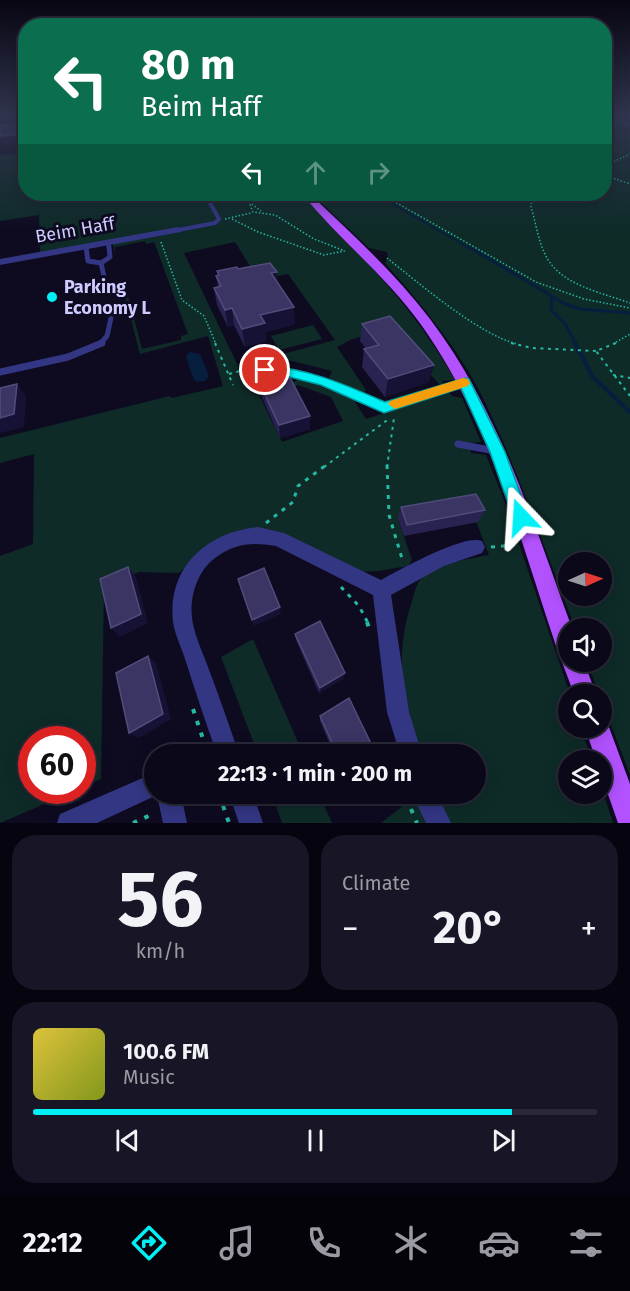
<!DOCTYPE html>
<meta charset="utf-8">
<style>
:root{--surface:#0a0819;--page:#181626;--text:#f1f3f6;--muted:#999aa2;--line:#2a2938;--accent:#00f0f6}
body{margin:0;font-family:"Fira Sans",sans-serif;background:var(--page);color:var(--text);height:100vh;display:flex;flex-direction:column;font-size:22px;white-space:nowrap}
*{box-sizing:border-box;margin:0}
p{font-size:20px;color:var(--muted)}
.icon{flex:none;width:33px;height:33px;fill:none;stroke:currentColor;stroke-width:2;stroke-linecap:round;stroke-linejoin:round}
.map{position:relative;height:823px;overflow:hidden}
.drawer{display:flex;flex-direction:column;gap:12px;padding:12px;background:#06040e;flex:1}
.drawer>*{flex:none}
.banner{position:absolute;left:18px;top:18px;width:594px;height:183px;border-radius:24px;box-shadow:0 3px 15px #0003,0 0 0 2px var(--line);background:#0b6e4f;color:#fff;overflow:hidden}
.needle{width:39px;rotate:87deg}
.tools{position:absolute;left:558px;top:552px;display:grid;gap:12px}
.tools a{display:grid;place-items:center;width:54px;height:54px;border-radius:50%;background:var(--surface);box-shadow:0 3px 15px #0003,0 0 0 2px var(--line);font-size:30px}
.speed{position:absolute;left:18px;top:726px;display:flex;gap:12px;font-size:30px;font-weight:700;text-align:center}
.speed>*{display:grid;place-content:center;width:78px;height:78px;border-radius:50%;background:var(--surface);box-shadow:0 3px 15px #0003,0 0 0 2px var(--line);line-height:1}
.speed .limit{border:9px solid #d22;background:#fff;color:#111}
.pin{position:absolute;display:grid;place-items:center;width:51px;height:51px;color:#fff;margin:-26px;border:3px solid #fff;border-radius:50%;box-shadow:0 2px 6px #0007}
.me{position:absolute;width:66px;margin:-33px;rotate:340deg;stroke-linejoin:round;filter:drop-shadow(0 0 4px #0008)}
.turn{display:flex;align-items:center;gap:21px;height:126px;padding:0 24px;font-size:27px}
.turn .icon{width:78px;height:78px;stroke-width:2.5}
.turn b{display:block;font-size:42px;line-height:51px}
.lanes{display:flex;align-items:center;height:57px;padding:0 24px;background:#0003;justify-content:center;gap:30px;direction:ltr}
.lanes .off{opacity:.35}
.big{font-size:45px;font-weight:700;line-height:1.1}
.drawer .widget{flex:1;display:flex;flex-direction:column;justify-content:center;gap:9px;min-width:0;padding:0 21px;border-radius:24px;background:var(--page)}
.drawer .dial{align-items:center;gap:0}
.dial b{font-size:78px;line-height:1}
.song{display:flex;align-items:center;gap:18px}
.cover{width:72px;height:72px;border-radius:9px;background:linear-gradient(135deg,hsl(50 70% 55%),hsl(70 70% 35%))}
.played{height:6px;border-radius:3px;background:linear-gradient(90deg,var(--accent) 85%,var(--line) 85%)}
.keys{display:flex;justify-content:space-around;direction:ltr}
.heat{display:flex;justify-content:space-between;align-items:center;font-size:33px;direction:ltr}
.drawer .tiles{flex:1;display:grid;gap:12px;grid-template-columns:1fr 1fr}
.widget:last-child{grid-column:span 2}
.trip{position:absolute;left:144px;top:744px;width:342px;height:60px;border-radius:30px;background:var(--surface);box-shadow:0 3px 15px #0003,0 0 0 2px var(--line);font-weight:700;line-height:60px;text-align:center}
.tab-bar{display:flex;height:96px;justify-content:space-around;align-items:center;background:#04030a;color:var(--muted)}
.tab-bar .icon{width:42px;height:42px}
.tab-bar .active{color:var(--accent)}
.tab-bar b{font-size:27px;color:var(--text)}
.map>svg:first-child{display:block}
</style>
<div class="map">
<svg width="630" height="823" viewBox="0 0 630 823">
<rect width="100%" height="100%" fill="#0e0b21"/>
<!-- green -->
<g fill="#0e2b28" fill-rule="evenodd">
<path d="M605 114H630V775L587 662H602V628H575C546 552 519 473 484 400 459 349 422 305 385 263L388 258 387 252 369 248 312 194H604ZM568 562H602V596H568Z"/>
<path d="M25 153 26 194H302C360 254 413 306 455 380L442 381 444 384 440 385 390 329 352 339 337 347 366 390 362 394 329 378 332 371 288 360 277 365 266 363 265 359 335 340 288 274 273 277 255 274 235 242 184 253 238 366 252 363 253 366 246 368 282 442 343 421 331 397 298 385 295 386 293 383 298 379 319 384 353 399 366 419 449 392 452 396 462 398 481 442 470 443 471 453 486 455 504 500 570 694 568 728H581L592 760H568V794H602V789L613 823H381L418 794H476V754H415C404 705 394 654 411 605 413 598 415 589 418 583 430 564 469 559 489 555L470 506 398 519 412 560 408 566 378 571 345 572 258 535 204 556 178 573 139 572 104 588 101 779 83 787 82 740H32V790L75 791 0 823V556L33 544 34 454 0 463V438L170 396 172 398 223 386 208 336 140 354 124 293 127 292 142 349 181 340V336L188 334 154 242 146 244 145 241 115 247V254L113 244 40 255 39 215 0 221V155Z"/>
<polygon points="313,325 322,339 279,350 271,336"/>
<polygon points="253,639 303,754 258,754 221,657"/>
<polygon points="272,794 319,794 332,823 282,823"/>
</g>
<!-- water -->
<polygon fill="#061f3f" points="189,352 200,354 209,376 205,381 197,382 194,380 186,357"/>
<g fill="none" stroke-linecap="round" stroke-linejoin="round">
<!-- stream-far3 -->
<polyline stroke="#061f3f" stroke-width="1.5" points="604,117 630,123"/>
<!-- stream-far2 -->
<polyline stroke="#061f3f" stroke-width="2" points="375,194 471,249"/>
<!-- stream-far1 -->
<g stroke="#061f3f" stroke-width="3">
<polyline points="469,247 565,304 580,309 630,313"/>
<polyline points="552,298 551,310 566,325 576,344"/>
</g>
<!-- stream -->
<polyline stroke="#061f3f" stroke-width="4" points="575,343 592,376 630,412"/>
<!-- path-far3 -->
<g stroke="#26b8a4" stroke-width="1.5" stroke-dasharray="1.5 2" stroke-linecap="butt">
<polyline points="604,119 630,125"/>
<polyline points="604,166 630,154"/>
<polyline points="604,175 630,184"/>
<polyline points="241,194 249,202 253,212 275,215 314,239 345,251"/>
<polyline points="381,194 536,282 584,299 630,308"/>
<path d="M537 194 532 199 531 207C536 223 538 241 546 256 560 285 603 293 630 303"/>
<polyline points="249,202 261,211"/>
<polyline points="225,219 251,213"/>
<polyline points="232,219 258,232 324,255 344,251"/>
<polyline points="161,242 182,300 204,316 216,344"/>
<path d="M387 258C420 284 478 334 517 344"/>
<polyline points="613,344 630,334"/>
</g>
<!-- path-far2 -->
<g stroke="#26b8a4" stroke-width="2" stroke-dasharray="3 4.5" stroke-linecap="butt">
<polyline points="215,343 233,385"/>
<polyline points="511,343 532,348 596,351"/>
<polyline points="616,343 596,351 630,396"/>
<polyline points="229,374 247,369 258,370"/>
<polyline points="613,375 630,378"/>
<polyline points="324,467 390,418"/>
<polyline points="387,467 394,418"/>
</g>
<!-- path-far1 -->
<g stroke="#26b8a4" stroke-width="3" stroke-dasharray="4 6" stroke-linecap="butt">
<polyline points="387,465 389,515 403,562"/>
<polyline points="266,523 293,502 298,486 326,465"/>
<polyline points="491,547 515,545"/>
<polyline points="341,587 359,606 368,623"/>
</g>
<!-- path -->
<g stroke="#26b8a4" stroke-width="4" stroke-dasharray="4.5 8" stroke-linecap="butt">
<polyline points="367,622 370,631"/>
<polyline points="193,709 208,754"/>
<polyline points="219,794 229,823"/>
<polyline points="187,798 199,794"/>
<polyline points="411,809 417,823"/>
<polyline points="133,823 155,813"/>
</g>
<!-- lane-far3 -->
<g stroke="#333683" stroke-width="3">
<polyline points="0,116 11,114"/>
<polyline points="0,126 26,123"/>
</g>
<!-- lane-far2 -->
<g stroke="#333683" stroke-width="4">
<polyline points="178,230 215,223 219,219 205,194"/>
<polyline points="108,243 109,249"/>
</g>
<!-- lane-far1 -->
<g stroke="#333683" stroke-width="5">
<polyline points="86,247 88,261 101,263 110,257 109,247"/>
<polyline points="101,263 107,290"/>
<polyline points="100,344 107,336 111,318"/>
</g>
<!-- lane -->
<g stroke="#333683" stroke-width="7">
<polyline points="0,372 68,357 102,343"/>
<polyline points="458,444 495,451"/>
</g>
<!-- street -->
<g fill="#333683" fill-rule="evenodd">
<polygon points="178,227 182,230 181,232 0,265 0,259"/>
<path d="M270 367C311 367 348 387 385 403L465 378 471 382 469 385 384 413 320 385 282 375 266 374 264 371Z"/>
<path d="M258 527 284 533 381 580C400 570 463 534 482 541L485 547 482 553 444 566 391 595 409 712 422 754H400L387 712 373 595 276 546C252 542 235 543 215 558 196 572 188 601 193 624 196 639 203 653 208 667 219 696 229 725 239 754H217C206 724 196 693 186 662 182 649 175 635 173 622 167 567 207 532 258 527Z"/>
<polygon points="154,773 154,794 181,794 187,823 163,823 157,795 97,823 57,823 60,814"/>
<polygon points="229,794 253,794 263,823 239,823"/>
<polygon points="412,794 437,794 451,823 426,823"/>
</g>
<!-- primary -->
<g fill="#b252ff" fill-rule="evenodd">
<path d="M302 194H310C352 234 395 273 430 319 499 410 533 522 572 628H568V662H584L596 694H574L562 662 563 658 560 657 557 649C520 539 490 422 422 326 387 277 340 240 302 194Z"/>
<polygon points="602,718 606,719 630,784 630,823 618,823 602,777 602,760 596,760 585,728 602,728"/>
</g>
</g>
<!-- wall -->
<g fill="#282350">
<polygon points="26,114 26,143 4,145 15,127 12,121 5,122"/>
<polygon points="238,269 277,272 277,282 295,324 266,332 266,341 245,347 234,325 228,327 217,305 214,288 218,287 216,276 218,275 217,271"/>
<polygon points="362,324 429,382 385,397 362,367 364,349 366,349 360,341"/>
<polygon points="254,371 310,429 280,438 256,384"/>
<polygon points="401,507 485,510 478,522 404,536 398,519"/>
<polygon points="295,634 344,678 319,693 296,640"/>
<polygon points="320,716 376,754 334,754 320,721"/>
</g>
<!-- shaded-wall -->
<g fill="#161235">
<polygon points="2,114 26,114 26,120 12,119 12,121 5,122"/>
<polygon points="26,134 26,143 4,145 0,137 0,136"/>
<polygon points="277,272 278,288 271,273"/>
<polygon points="294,307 295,324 266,332 266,341 245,347 242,329 260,315"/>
<polygon points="232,308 234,325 228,327 225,310"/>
<polygon points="434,365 429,382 385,397 388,379"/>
<polygon points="17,384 26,397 24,427 0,433 0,418"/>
<polygon points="310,416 310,429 280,438 279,425"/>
<polygon points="128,567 136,577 148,623 120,637 111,628"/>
<polygon points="280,607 281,614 254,626 252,620"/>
<polygon points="148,656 156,663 171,719 139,738 129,733"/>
<polygon points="345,673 344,678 319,693 320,688"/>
</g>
<!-- building -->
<g fill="#3a3563" stroke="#514c7b" stroke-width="1.5">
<polygon points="26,116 26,123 23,121 12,119 24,118"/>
<polygon points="26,125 26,134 0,136 1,126 22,128"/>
<polygon points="270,263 277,272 271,273 294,307 260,315 265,323 242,329 232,308 225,310 214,288 221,286 216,276 219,275 217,271 237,267 238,269"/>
<polygon points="390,316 434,365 388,379 364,349 379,345 362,324"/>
<polygon points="283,364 310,416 279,425 254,371"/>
<polygon points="17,384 14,414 0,418 0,388"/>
<polygon points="476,494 485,510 407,525 401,507"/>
<polygon points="128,567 141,614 111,628 100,579"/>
<polygon points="264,568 280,607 252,620 238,579"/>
<polygon points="320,621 345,673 320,688 295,634"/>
<polygon points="148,656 163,714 129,733 116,673"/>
<polygon points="349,698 376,754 337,754 320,716"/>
</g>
<!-- sky -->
<linearGradient id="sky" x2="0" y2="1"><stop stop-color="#080612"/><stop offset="0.5" stop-color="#30344e"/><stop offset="1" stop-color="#30344e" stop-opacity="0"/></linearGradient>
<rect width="630" height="230" fill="url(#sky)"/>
<!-- route -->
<path fill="#00f0f6" stroke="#009ca0" stroke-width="1.5" d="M265 366C308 368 346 385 385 402L465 378 469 379 505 452 529 517 527 523 521 525 515 523 490 452 461 388 384 413 321 385 282 375 260 374 258 370 260 367Z"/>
<!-- slow -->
<polygon fill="#f59e0b" points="463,378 468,379 470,383 468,386 395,409 388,404 390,401"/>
<!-- markers -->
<circle fill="#00f0f6" stroke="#0e0b21" stroke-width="2" cx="52" cy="297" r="6"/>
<g text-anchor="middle" stroke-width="6" stroke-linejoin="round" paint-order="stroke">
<!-- far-street labels -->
<g font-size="18" fill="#cdcbff" stroke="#0e0b21">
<text transform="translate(75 230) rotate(-10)" y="6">Beim Haff</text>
</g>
<!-- far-poi labels -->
<g font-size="18" font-weight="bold" fill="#cdcbff" stroke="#0e0b21" text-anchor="start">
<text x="64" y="293">Parking<tspan x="64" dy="21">Economy L</tspan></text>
</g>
</g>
</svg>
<div class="tools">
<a><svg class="needle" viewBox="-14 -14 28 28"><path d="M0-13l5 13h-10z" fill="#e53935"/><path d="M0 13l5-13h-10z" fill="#999aa2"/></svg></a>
<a><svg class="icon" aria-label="sound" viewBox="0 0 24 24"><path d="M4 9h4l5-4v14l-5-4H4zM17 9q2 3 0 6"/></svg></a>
<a><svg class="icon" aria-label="search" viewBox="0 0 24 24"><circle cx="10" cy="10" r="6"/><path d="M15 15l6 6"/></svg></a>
<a><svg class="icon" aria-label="layers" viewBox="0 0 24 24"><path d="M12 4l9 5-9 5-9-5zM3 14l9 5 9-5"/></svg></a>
</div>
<div class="speed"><div class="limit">60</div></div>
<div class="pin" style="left:265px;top:370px;background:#d93025"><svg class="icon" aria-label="arrive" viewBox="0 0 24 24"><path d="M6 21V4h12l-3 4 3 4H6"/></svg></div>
<svg class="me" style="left:521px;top:517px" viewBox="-20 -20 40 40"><path d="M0-17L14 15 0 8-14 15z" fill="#00f0f6" stroke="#fff" stroke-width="4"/></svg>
<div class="trip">22:13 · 1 min · 200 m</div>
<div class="banner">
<div class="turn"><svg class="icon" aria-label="left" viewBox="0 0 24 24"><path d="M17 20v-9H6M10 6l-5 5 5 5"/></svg><div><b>80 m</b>Beim Haff</div></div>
<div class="lanes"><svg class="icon" aria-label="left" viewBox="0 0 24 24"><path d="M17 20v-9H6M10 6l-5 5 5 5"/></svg><svg class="icon off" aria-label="ahead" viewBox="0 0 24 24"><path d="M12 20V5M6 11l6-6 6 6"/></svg><svg class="icon off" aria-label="right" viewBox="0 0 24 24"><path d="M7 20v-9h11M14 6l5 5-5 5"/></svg></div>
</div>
</div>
<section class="drawer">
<div class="tiles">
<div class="widget dial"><b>56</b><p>km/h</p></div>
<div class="widget"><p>Climate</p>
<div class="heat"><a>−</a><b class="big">20°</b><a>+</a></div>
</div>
<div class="widget">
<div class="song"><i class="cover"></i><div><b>100.6 FM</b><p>Music</p></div></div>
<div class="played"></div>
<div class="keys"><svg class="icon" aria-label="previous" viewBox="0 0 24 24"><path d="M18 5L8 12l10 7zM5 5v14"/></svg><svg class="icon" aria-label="pause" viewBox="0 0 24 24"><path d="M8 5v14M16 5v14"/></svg><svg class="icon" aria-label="next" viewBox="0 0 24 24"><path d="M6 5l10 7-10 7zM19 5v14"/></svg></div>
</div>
</div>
</section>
<nav class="tab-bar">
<b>22:12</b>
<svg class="icon active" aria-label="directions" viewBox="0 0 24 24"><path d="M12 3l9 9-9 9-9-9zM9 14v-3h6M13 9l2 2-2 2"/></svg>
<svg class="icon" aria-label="music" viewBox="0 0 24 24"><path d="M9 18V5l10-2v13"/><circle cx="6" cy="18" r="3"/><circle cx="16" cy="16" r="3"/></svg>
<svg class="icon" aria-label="phone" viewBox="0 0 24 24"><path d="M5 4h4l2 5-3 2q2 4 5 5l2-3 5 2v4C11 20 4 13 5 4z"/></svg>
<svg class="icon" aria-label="climate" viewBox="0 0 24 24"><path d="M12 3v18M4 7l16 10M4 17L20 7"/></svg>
<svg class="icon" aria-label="car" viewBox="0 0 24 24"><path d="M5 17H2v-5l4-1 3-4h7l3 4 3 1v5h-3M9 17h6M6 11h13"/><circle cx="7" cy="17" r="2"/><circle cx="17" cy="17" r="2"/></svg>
<svg class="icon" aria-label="filters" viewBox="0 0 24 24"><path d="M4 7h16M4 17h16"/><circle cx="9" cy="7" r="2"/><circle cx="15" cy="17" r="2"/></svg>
</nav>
